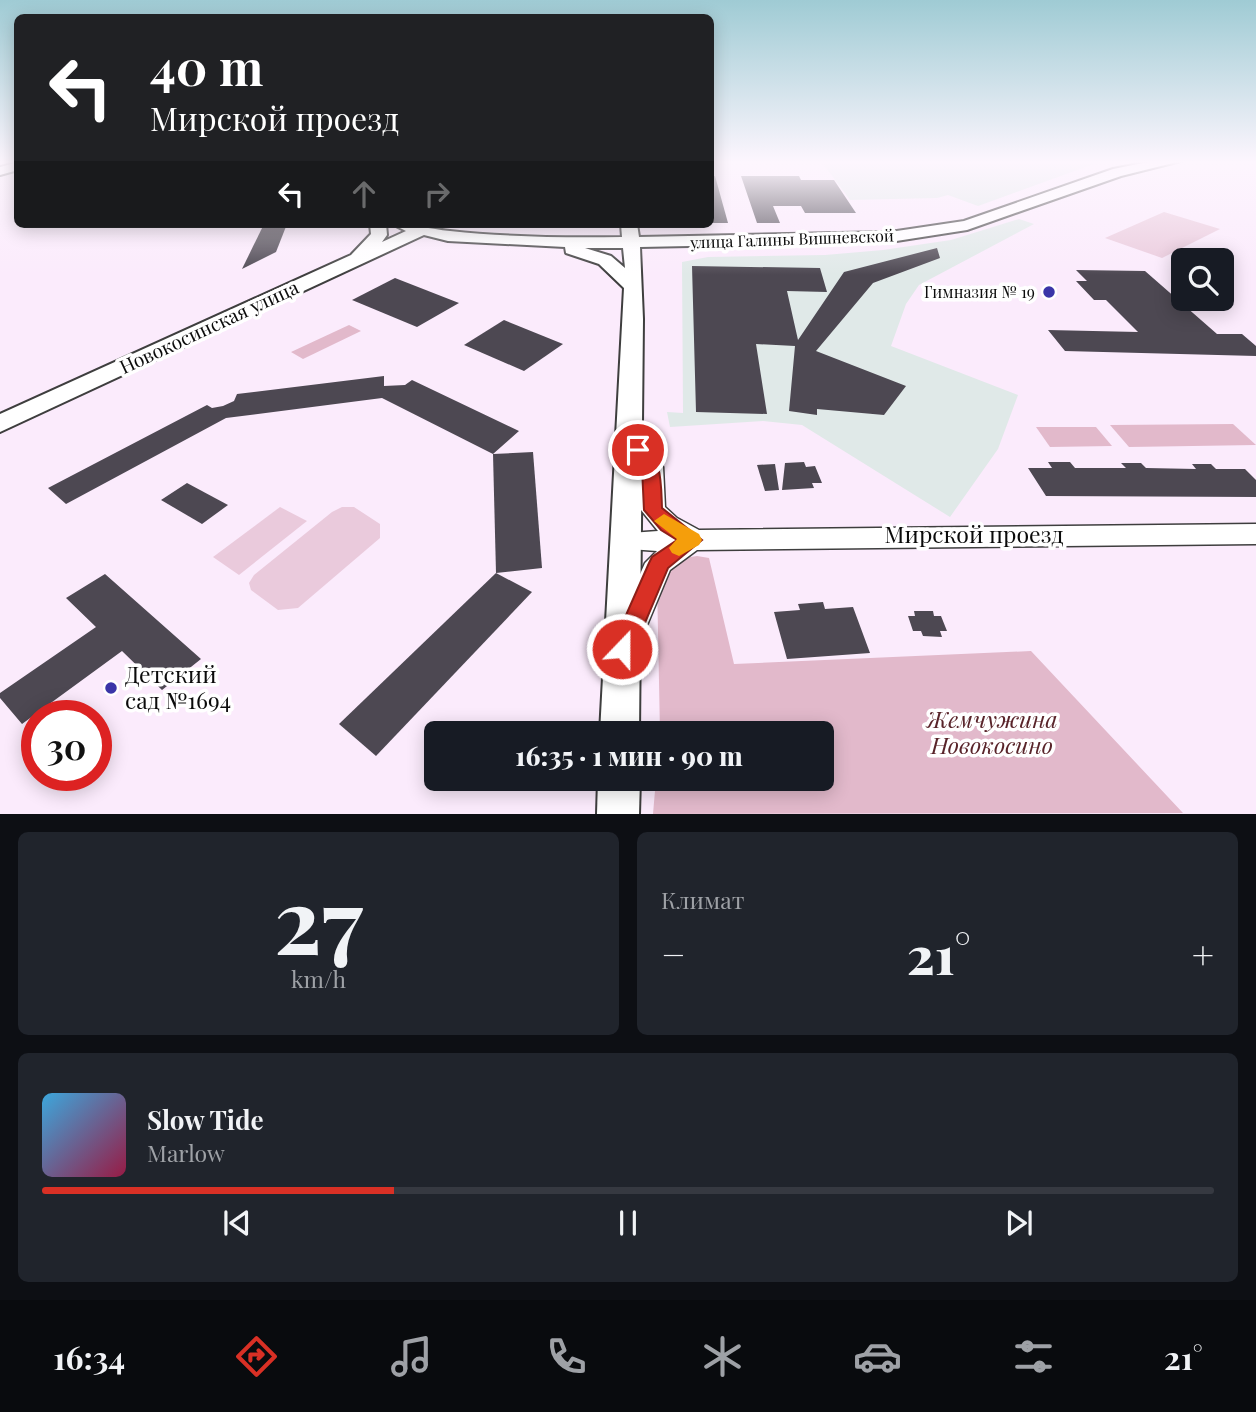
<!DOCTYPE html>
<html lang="ru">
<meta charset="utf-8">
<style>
:root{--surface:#171b24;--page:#20242c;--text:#f1f3f6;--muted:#9ea1a6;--line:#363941;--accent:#d93025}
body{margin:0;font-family:"Playfair Display",serif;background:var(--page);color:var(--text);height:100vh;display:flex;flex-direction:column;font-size:26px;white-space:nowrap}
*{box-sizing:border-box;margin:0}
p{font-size:23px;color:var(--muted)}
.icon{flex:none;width:38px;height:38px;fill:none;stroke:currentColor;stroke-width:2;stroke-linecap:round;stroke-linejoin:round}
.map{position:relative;height:814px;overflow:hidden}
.side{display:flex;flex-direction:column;gap:18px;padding:18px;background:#0d0f14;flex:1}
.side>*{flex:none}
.top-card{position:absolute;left:14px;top:14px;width:700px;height:214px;border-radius:10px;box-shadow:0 4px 18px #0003;background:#202124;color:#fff;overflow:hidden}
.controls{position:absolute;left:1171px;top:248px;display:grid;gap:14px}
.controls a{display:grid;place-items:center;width:63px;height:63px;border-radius:10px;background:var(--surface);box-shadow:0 4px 18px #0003;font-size:35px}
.speed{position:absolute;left:21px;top:700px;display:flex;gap:14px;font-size:35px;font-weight:700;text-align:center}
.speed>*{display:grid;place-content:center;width:91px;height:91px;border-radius:50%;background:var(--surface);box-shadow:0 4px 18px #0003;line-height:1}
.speed .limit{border:10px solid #d22;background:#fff;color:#111}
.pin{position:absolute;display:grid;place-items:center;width:60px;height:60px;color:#fff;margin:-30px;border:4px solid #fff;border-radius:50%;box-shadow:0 2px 7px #0007}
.me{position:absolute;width:77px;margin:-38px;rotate:22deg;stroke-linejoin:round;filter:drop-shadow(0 0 5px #0008)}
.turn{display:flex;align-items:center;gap:24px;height:147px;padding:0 21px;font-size:32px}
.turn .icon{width:91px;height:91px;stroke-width:2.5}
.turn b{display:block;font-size:49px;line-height:60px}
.lanes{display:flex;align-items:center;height:66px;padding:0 21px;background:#0003;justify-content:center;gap:35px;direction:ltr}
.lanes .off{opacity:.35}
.big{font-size:52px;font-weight:800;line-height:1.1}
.side .tile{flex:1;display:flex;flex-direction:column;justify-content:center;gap:10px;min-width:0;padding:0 24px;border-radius:10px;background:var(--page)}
.side .dial{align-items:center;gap:0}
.dial b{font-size:91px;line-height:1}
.song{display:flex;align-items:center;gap:21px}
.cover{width:84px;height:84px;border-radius:10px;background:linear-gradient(135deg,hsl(200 70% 55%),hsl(340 70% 35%))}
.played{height:7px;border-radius:4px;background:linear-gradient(90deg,var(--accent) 30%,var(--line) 30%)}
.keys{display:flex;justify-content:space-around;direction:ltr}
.heat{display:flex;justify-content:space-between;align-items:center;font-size:38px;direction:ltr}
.side .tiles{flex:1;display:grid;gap:18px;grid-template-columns:1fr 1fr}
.tile:last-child{grid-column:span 2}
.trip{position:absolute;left:424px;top:721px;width:410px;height:70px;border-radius:10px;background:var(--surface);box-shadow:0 4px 18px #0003;font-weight:800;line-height:70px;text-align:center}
.dock{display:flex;height:112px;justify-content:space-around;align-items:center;background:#090b0e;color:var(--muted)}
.dock .icon{width:49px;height:49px}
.dock .selected{color:var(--accent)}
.dock b{font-size:32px;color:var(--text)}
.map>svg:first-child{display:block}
</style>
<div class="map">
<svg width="1256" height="814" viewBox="0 0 1256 814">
<rect width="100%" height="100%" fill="#fbebfc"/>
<!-- industrial -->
<g fill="#e0e9e8">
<polygon points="821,161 1102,161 978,206 948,195 937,198 850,200"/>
<polygon points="1019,219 1034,224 919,285 906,304 891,346 1018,395 998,449 950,517 802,425 763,421 670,427 667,412 683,413 682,262 708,257 825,255 883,250 951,240"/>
</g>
<!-- green -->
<g fill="#e2b9cb">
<polygon points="349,325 361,331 303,359 291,352"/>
<polygon points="1233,424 1256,445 1129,447 1110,425"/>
<polygon points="1036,427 1096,427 1112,446 1050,447"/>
<polygon points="697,556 709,558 734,664 1031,651 1183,813 653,814 656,779 821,779 821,733 660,733 657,581 671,560"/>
</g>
<!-- pitch -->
<g fill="#eacadc">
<polygon points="1164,212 1220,229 1162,258 1105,238"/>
<polygon points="280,507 307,521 239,575 213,557"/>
<polygon points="342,507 354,507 380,524 380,538 298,608 278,610 251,590 249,583 254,575 332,512"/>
</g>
<!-- building -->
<g fill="#4d4852">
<polygon points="715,176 728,223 710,223 710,177"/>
<polygon points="741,176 799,176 801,180 834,180 856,213 805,213 801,206 773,206 780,223 757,223"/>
<polygon points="264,224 287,224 276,252 242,269"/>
<polygon points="937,248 940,258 873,283 816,351 906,386 884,415 817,409 817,415 789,411 795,346 756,344 767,414 696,412 692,266 820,268 827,292 787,291 798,340 844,272"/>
<polygon points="1076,270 1145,271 1217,334 1242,334 1256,346 1256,356 1065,351 1048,330 1138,332 1106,300 1094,300 1076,281 1087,281"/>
<polygon points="395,278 459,303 417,327 352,300"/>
<polygon points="504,320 563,344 524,371 464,345"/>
<polygon points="384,376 384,386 405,385 412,380 519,431 493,454 382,398 226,418 66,504 48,488 207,405 212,408 223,406 234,401 237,394"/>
<polygon points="533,452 542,568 496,573 493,454"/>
<polygon points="804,462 806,467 815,466 822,483 812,483 814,488 782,490 785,463"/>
<polygon points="1048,462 1070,462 1075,468 1126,468 1121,463 1141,463 1146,468 1196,469 1192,464 1211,464 1216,469 1245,469 1256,480 1256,497 1046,496 1028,468 1052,468"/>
<polygon points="775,464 779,490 765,491 757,465"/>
<polygon points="187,483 228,505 202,524 161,500"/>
<polygon points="496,573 532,592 376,756 339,724"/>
<polygon points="105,574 201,659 162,690 122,651 22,724 0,698 0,693 96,627 66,598"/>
<polygon points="823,602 825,609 853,607 870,653 787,659 774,612 800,610 798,604"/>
<polygon points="914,611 933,611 934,616 941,616 947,631 940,631 942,637 923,636 921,631 913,631 908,616 915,616"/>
</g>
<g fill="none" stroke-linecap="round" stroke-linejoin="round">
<!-- minor casing -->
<g stroke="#3e3e3e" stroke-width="3">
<polygon id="minor" points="628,431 636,433 663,467 665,507 677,518 699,530 1256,524 1256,544 697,550 670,570 640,642 629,646 618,642 614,633 645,563 657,551 616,548 612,541 616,534 658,531 641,510 639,468 617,438 620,433"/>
</g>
<!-- tertiary casing -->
<g stroke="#3e3e3e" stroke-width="4">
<g id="tertiary">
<path d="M1153 161H1181L1121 176 967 230 890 242 640 247 643 319 639 733H600L624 288 599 264 566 253 565 247 448 241 424 235 0 432V414L351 255 371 234 370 224H386L387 235 382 242 406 231 392 224C413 224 430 229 450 231 506 237 566 238 622 237L621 224H637L639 237 890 232 964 221 1113 169ZM585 248H623L625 268 611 256Z"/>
<polygon points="18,162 18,170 0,175 0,167"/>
<polygon points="598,779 640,779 639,814 597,814"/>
</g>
</g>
<!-- minor -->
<use href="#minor" fill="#fff" fill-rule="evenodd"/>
<!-- tertiary -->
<use href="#tertiary" fill="#fff" fill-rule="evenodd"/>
</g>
<!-- sky -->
<linearGradient id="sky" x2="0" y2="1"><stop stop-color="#9fcbd4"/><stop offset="0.59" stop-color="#fdf6fe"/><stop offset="1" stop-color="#fdf6fe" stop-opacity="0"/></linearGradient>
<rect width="1256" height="275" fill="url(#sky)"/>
<!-- route -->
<path fill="#d93025" stroke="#8d1f18" stroke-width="2" d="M638 444C663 451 661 487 662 508L702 540 668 568 631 656 622 659 614 656 611 649 649 563 652 557 677 540 661 530 644 510 642 468 629 450Z"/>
<!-- slow -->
<polygon fill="#f59e0b" points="664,514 699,534 702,540 699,545 679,556 672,553 669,548 677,539 654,521"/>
<!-- markers -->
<g fill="#3a35a8" stroke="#fff" stroke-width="2.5">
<circle cx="1049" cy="292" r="7"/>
<circle cx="111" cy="688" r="7"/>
</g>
<g text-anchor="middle" stroke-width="7" stroke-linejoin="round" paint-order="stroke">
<!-- far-street labels -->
<g font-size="16" fill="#0b0b0b" stroke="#fff">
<text transform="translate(792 239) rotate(-2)" y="6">улица Галины Вишневской</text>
</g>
<!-- far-poi labels -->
<g font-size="16" fill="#0b0b0b" stroke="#fff" text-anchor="end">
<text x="1035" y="298">Гимназия № 19</text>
</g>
<!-- street labels -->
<g font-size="19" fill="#0b0b0b" stroke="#fff">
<text transform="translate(209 327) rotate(-25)" y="7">Новокосинская улица</text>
</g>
<!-- near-street labels -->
<g font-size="23" fill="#0b0b0b" stroke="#fff">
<text x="974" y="543">Мирской проезд</text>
</g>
<!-- near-poi labels -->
<g font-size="23" fill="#0b0b0b" stroke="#fff" text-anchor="start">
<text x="125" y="683">Детский<tspan x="125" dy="26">сад №1694</tspan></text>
</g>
<!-- near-park labels -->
<g font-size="23" font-style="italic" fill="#59242a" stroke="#fff">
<text x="992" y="728">Жемчужина<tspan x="992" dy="26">Новокосино</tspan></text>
</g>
</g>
</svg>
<div class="controls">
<a><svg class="icon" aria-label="search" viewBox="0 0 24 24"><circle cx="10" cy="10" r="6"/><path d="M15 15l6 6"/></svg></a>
</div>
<div class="speed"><div class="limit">30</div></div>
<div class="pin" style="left:638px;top:450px;background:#d93025"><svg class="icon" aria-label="arrive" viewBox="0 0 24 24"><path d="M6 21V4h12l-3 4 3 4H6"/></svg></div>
<svg class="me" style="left:622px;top:649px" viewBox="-20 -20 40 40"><circle r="17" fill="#d93025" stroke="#fff" stroke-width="3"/><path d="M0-11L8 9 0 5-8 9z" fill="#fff"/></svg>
<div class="trip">16:35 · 1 мин · 90 m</div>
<div class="top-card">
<div class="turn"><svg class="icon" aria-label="left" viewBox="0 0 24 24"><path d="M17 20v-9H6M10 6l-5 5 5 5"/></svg><div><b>40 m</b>Мирской проезд</div></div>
<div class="lanes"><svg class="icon" aria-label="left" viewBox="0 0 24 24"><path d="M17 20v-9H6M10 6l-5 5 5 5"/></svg><svg class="icon off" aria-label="ahead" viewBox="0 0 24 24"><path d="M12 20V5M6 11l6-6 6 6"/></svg><svg class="icon off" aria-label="right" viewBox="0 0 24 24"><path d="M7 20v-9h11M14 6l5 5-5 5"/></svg></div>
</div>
</div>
<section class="side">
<div class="tiles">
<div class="tile dial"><b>27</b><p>km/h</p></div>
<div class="tile"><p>Климат</p>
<div class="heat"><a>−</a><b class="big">21°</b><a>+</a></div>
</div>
<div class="tile">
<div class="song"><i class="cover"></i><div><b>Slow Tide</b><p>Marlow</p></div></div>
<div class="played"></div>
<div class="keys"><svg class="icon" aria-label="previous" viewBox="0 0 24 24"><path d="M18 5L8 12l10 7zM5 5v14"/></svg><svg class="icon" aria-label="pause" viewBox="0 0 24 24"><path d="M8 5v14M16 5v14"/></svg><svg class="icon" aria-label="next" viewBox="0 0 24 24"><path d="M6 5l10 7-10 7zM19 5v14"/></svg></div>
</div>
</div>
</section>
<nav class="dock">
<b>16:34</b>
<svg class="icon selected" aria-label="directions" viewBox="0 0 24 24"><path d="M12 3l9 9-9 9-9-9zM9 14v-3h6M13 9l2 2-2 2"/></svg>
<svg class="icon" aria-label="music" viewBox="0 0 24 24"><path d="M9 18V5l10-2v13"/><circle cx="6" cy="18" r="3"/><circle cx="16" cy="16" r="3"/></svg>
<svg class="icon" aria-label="phone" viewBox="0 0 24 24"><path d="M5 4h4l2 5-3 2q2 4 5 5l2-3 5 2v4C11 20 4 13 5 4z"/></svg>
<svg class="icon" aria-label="climate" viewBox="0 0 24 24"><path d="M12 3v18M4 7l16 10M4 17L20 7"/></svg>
<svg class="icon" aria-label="car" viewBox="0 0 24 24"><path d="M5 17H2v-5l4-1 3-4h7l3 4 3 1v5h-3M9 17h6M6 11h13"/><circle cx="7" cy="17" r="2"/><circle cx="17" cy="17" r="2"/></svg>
<svg class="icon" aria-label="filters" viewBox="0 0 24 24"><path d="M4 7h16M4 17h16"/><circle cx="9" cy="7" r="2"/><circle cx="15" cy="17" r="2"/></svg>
<b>21°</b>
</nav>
